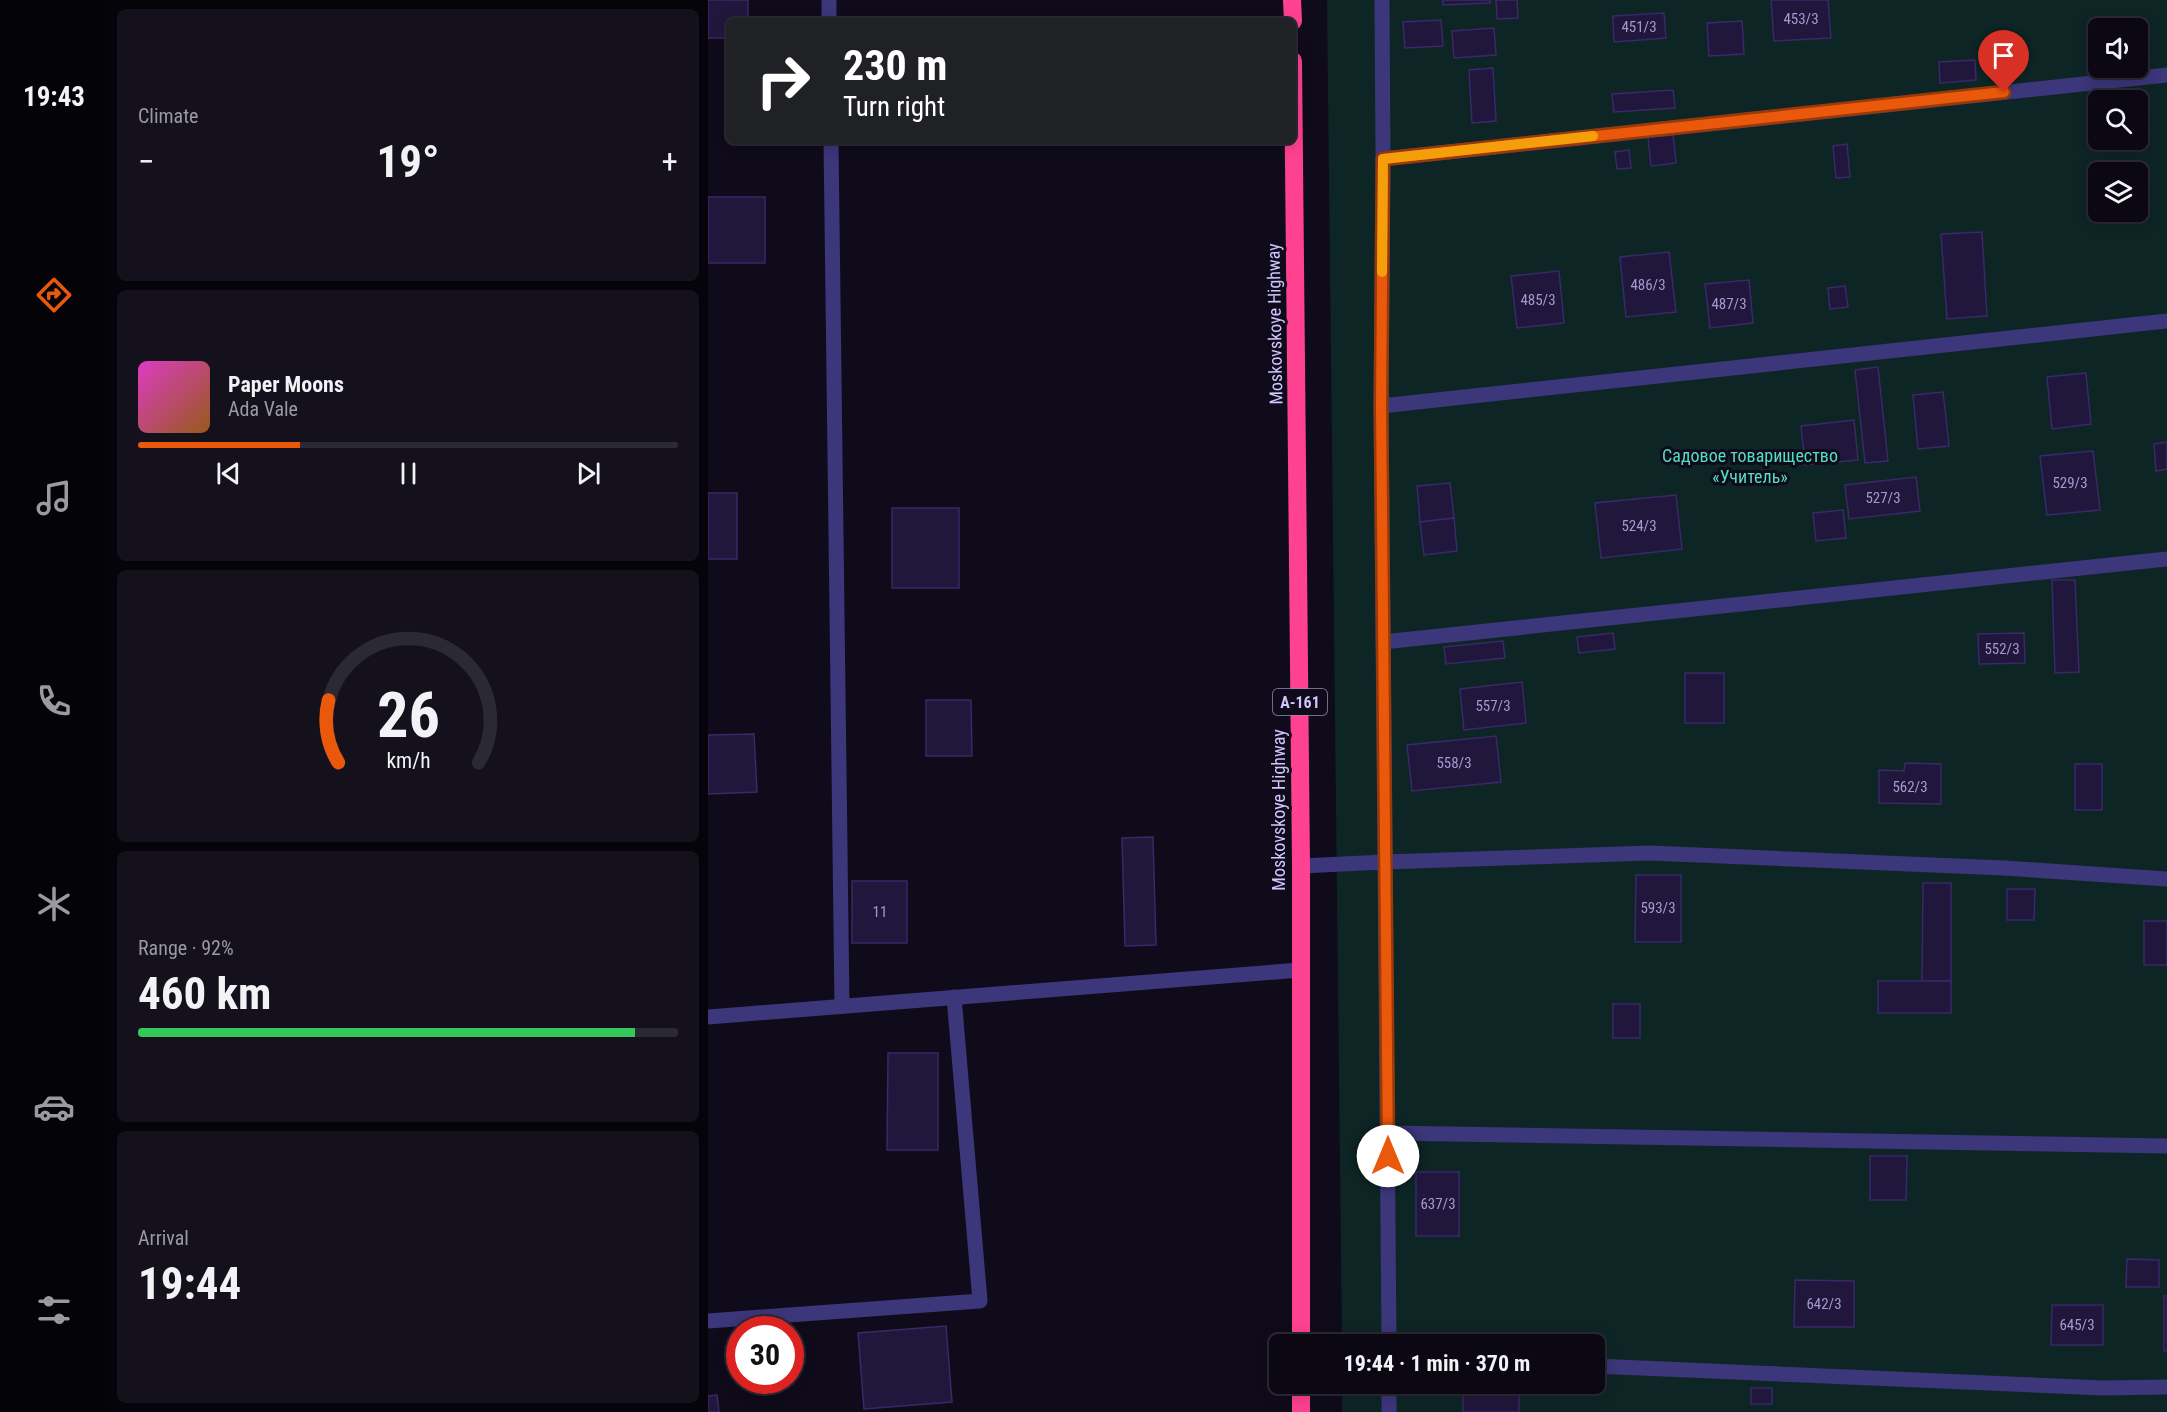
<!DOCTYPE html>
<meta charset="utf-8">
<style>
:root{--surface:#0b0814;--page:#14111d;--text:#f1f3f6;--muted:#9a9aa0;--line:#2b2934;--accent:#ea580c}
body{margin:0;font-family:"Roboto Condensed",sans-serif;background:var(--page);color:var(--text);height:100vh;display:flex;flex-direction:column;font-size:22px;white-space:nowrap}
*{box-sizing:border-box;margin:0}
p{font-size:20px;color:var(--muted)}
.icon{flex:none;width:33px;height:33px;fill:none;stroke:currentColor;stroke-width:2;stroke-linecap:round;stroke-linejoin:round}
.map{position:relative;flex:1;overflow:hidden}
.sheet{display:flex;flex-direction:column;gap:9px;padding:9px;background:#06040b;width:600px}
.sheet>*{flex:none}
.banner{position:absolute;left:18px;top:18px;width:570px;height:126px;border-radius:9px;box-shadow:0 3px 15px #0003,0 0 0 2px var(--line);background:#202124;color:#fff;overflow:hidden}
.controls{position:absolute;left:1380px;top:18px;display:grid;gap:12px}
.controls a{display:grid;place-items:center;width:60px;height:60px;border-radius:9px;background:var(--surface);box-shadow:0 3px 15px #0003,0 0 0 2px var(--line);font-size:30px}
.speed{position:absolute;left:18px;top:1316px;display:flex;gap:12px;font-size:30px;font-weight:700;text-align:center}
.speed>*{display:grid;place-content:center;width:78px;height:78px;border-radius:50%;background:var(--surface);box-shadow:0 3px 15px #0003,0 0 0 2px var(--line);line-height:1}
.speed .limit{border:9px solid #d22;background:#fff;color:#111}
.pin{position:absolute;display:grid;place-items:center;width:51px;height:51px;color:#fff;margin:-62px -26px;border-radius:50% 50% 50% 0;rotate:-45deg;box-shadow:0 0 6px #0007}
.pin .icon{rotate:45deg}
.me{position:absolute;width:66px;margin:-33px;rotate:0deg;stroke-linejoin:round;filter:drop-shadow(0 0 4px #0008)}
.turn{display:flex;align-items:center;gap:21px;height:126px;padding:0 18px;font-size:27px}
.turn .icon{width:78px;height:78px;stroke-width:2.5}
.turn b{display:block;font-size:42px;line-height:51px}
.big{font-size:45px;font-weight:700;line-height:1.1}
.sheet .tile{flex:1;display:flex;flex-direction:column;justify-content:center;gap:9px;min-width:0;padding:0 21px;border-radius:9px;background:var(--page)}
.sheet .dial{align-items:center;gap:0}
.dial svg{height:156px;overflow:visible;fill:none;stroke:var(--line);stroke-width:7;stroke-linecap:round;text-anchor:middle}
.dial text{fill:var(--text);stroke:none}
.song{display:flex;align-items:center;gap:18px}
.cover{width:72px;height:72px;border-radius:9px;background:linear-gradient(135deg,hsl(310 70% 55%),hsl(30 70% 35%))}
.played{height:6px;border-radius:3px;background:linear-gradient(90deg,var(--accent) 30%,var(--line) 30%)}
.keys{display:flex;justify-content:space-around;direction:ltr}
.heat{display:flex;justify-content:space-between;align-items:center;font-size:33px;direction:ltr}
.charge{height:9px;border-radius:4px;background:linear-gradient(90deg,#34c759 92%,var(--line) 0)}
.trip{position:absolute;left:561px;top:1334px;width:336px;height:60px;border-radius:9px;background:var(--surface);box-shadow:0 3px 15px #0003,0 0 0 2px var(--line);font-weight:700;line-height:60px;text-align:center}
main{display:flex;flex:1;min-height:0}
.dock{display:flex;flex-direction:column;width:108px;justify-content:space-around;align-items:center;background:#040308;color:var(--muted)}
.dock .icon{width:42px;height:42px}
.dock .active{color:var(--accent)}
.dock b{font-size:27px;color:var(--text)}
.map>svg:first-child{display:block}
</style>
<main>
<nav class="dock">
<b>19:43</b>
<svg class="icon active" aria-label="directions" viewBox="0 0 24 24"><path d="M12 3l9 9-9 9-9-9zM9 14v-3h6M13 9l2 2-2 2"/></svg>
<svg class="icon" aria-label="music" viewBox="0 0 24 24"><path d="M9 18V5l10-2v13"/><circle cx="6" cy="18" r="3"/><circle cx="16" cy="16" r="3"/></svg>
<svg class="icon" aria-label="phone" viewBox="0 0 24 24"><path d="M5 4h4l2 5-3 2q2 4 5 5l2-3 5 2v4C11 20 4 13 5 4z"/></svg>
<svg class="icon" aria-label="climate" viewBox="0 0 24 24"><path d="M12 3v18M4 7l16 10M4 17L20 7"/></svg>
<svg class="icon" aria-label="car" viewBox="0 0 24 24"><path d="M5 17H2v-5l4-1 3-4h7l3 4 3 1v5h-3M9 17h6M6 11h13"/><circle cx="7" cy="17" r="2"/><circle cx="17" cy="17" r="2"/></svg>
<svg class="icon" aria-label="filters" viewBox="0 0 24 24"><path d="M4 7h16M4 17h16"/><circle cx="9" cy="7" r="2"/><circle cx="15" cy="17" r="2"/></svg>
</nav>
<section class="sheet">
<div class="tile"><p>Climate</p>
<div class="heat"><a>−</a><b class="big">19°</b><a>+</a></div>
</div>
<div class="tile">
<div class="song"><i class="cover"></i><div><b>Paper Moons</b><p>Ada Vale</p></div></div>
<div class="played"></div>
<div class="keys"><svg class="icon" aria-label="previous" viewBox="0 0 24 24"><path d="M18 5L8 12l10 7zM5 5v14"/></svg><svg class="icon" aria-label="pause" viewBox="0 0 24 24"><path d="M8 5v14M16 5v14"/></svg><svg class="icon" aria-label="next" viewBox="0 0 24 24"><path d="M6 5l10 7-10 7zM19 5v14"/></svg></div>
</div>
<div class="tile dial"><svg viewBox="0 0 100 80">
<path d="M14 69A42 42 0 1 1 86 69"/>
<path d="M14 69A42 42 0 0 1 9 37" stroke="#ea580c"/>
<text x="50" y="56" font-size="32" font-weight="700">26</text>
<text x="50" y="72" font-size="11">km/h</text>
</svg></div>
<div class="tile"><p>Range · 92%</p><b class="big">460 km</b><div class="charge"></div></div>
<div class="tile"><p>Arrival</p><b class="big">19:44</b></div>
</section>
<div class="map">
<svg width="1459" height="1412" viewBox="0 0 1459 1412">
<rect width="100%" height="100%" fill="#0f0b1b"/>
<!-- green -->
<path fill="#0e2525" fill-rule="evenodd" d="M619 0H1459V1412H634V1383H886V1344H634ZM1390 28H1430V68H1390ZM1390 100H1430V140H1390ZM1390 172H1430V212H1390Z"/>
<!-- building -->
<g fill="#21173c" stroke="#392968" stroke-width="1.5">
<polygon points="0,0 40,0 40,21 21,21 21,38 0,38"/>
<polygon points="735,0 782,0 782,3 735,5"/>
<polygon points="788,0 809,0 810,18 789,19"/>
<polygon points="1063,0 1120,0 1123,38 1066,41"/>
<polygon points="956,13 958,38 906,42 905,16"/>
<polygon points="733,20 735,46 697,48 695,22"/>
<polygon points="1034,21 1036,54 1001,56 999,23"/>
<polygon points="786,28 788,55 746,58 744,31"/>
<polygon points="1267,60 1268,80 1232,83 1231,62"/>
<polygon points="785,68 788,121 764,123 761,70"/>
<polygon points="965,90 967,108 906,112 904,94"/>
<polygon points="965,135 968,163 943,166 940,137"/>
<polygon points="1139,144 1142,177 1128,178 1125,146"/>
<polygon points="921,150 923,168 909,169 907,152"/>
<polygon points="1403,168 1403,172 1390,172 1390,193 1385,193 1384,169"/>
<rect x="0" y="197" width="57" height="66"/>
<polygon points="1274,232 1279,316 1239,319 1233,234"/>
<polygon points="961,252 968,312 918,317 912,257"/>
<polygon points="851,271 856,323 809,328 803,276"/>
<polygon points="1041,280 1045,323 1002,328 997,284"/>
<polygon points="1137,286 1140,307 1122,309 1120,288"/>
<polygon points="1170,367 1180,461 1157,463 1147,370"/>
<polygon points="1378,373 1383,424 1344,429 1339,377"/>
<polygon points="1235,392 1241,446 1210,449 1205,395"/>
<polygon points="1146,420 1150,460 1097,465 1093,426"/>
<polygon points="1459,442 1459,469 1448,471 1446,444"/>
<polygon points="1385,451 1392,510 1339,515 1332,456"/>
<polygon points="1208,477 1212,511 1141,519 1137,485"/>
<polygon points="742,483 746,518 712,522 709,486"/>
<rect x="0" y="493" width="29" height="66"/>
<polygon points="968,495 974,549 893,558 887,503"/>
<rect x="184" y="508" width="67" height="80"/>
<polygon points="1135,510 1138,538 1108,541 1105,513"/>
<polygon points="746,518 749,551 716,555 712,522"/>
<polygon points="1344,580 1367,580 1371,672 1347,673"/>
<polygon points="905,633 907,649 871,653 869,637"/>
<polygon points="1316,633 1317,663 1271,664 1270,634"/>
<polygon points="795,641 797,658 738,664 736,647"/>
<rect x="977" y="673" width="39" height="50"/>
<polygon points="814,682 818,723 756,730 752,689"/>
<polygon points="218,700 263,700 264,756 218,756"/>
<polygon points="46,734 49,792 0,794 0,735"/>
<polygon points="788,736 793,782 704,791 699,745"/>
<polygon points="1197,763 1233,764 1233,804 1171,803 1171,770 1196,771"/>
<rect x="1367" y="764" width="27" height="46"/>
<polygon points="445,837 448,945 417,946 414,838"/>
<polygon points="928,875 973,875 973,942 927,942"/>
<rect x="144" y="881" width="55" height="62"/>
<polygon points="1215,883 1243,883 1243,981 1214,981"/>
<polygon points="1299,889 1327,889 1326,920 1299,920"/>
<rect x="1436" y="921" width="23" height="44"/>
<rect x="1170" y="981" width="73" height="32"/>
<rect x="905" y="1004" width="27" height="34"/>
<polygon points="180,1053 230,1053 230,1150 179,1150"/>
<polygon points="1162,1156 1199,1156 1198,1200 1162,1200"/>
<rect x="708" y="1172" width="43" height="64"/>
<polygon points="1419,1259 1451,1260 1451,1287 1418,1287"/>
<polygon points="1087,1280 1146,1281 1146,1327 1086,1327"/>
<rect x="1456" y="1296" width="3" height="55"/>
<polygon points="1344,1305 1395,1305 1395,1345 1343,1345"/>
<polygon points="238,1326 244,1402 156,1409 150,1333"/>
<rect x="1043" y="1388" width="21" height="16"/>
<rect x="755" y="1389" width="56" height="23"/>
<polygon points="9,1395 11,1412 0,1412 0,1396"/>
</g>
<g fill="none" stroke-linecap="round" stroke-linejoin="round">
<!-- lane -->
<g stroke="#3c367a" stroke-width="15">
<polyline points="674,0 675,159 673,406 677,862 942,853 1296,868 1459,879"/>
<polyline points="675,159 1459,75"/>
<polyline points="673,406 1459,321"/>
<polyline points="675,642 1459,559"/>
<polyline points="680,1133 1459,1146"/>
<polyline points="0,1321 272,1301 246,997"/>
<polyline points="886,1366 1396,1388 1459,1387"/>
</g>
<!-- street -->
<g stroke="#3c367a" stroke-width="15">
<polyline points="121,0 121,21"/>
<polyline points="123,141 134,1006"/>
<polyline points="593,866 677,862 681,1344"/>
<polyline points="0,1017 592,970"/>
<polyline points="681,1383 681,1412"/>
</g>
<!-- highway -->
<g stroke="#fe4191" stroke-width="18">
<polyline points="584,0 585,21"/>
<polyline points="585,61 593,866 593,1344"/>
<polyline points="593,1383 593,1412"/>
</g>
</g>
<g fill="none" stroke-linecap="round" stroke-linejoin="round">
<!-- route casing -->
<g stroke="#983908" stroke-width="15">
<polyline id="route" points="680,1156 673,406 675,159 1296,92"/>
</g>
<!-- route -->
<use href="#route" stroke="#ea580c" stroke-width="10"/>
<!-- slow -->
<polyline stroke="#f59e0b" stroke-width="10" points="674,272 675,159 885,136"/>
</g>
<g text-anchor="middle" stroke-width="6" stroke-linejoin="round" paint-order="stroke">
<!-- number labels -->
<g font-size="15" fill="#a49ace">
<text x="1093" y="24">453/3</text>
<text x="931" y="32">451/3</text>
<text x="940" y="290">486/3</text>
<text x="830" y="305">485/3</text>
<text x="1021" y="309">487/3</text>
<text x="1362" y="488">529/3</text>
<text x="1175" y="503">527/3</text>
<text x="931" y="531">524/3</text>
<text x="1294" y="654">552/3</text>
<text x="785" y="711">557/3</text>
<text x="746" y="768">558/3</text>
<text x="1202" y="792">562/3</text>
<text x="950" y="913">593/3</text>
<text x="172" y="917">11</text>
<text x="730" y="1209">637/3</text>
<text x="1116" y="1309">642/3</text>
<text x="1369" y="1330">645/3</text>
</g>
<!-- shield labels -->
<rect fill="#0f0b1b" stroke="#958dbb" stroke-width="1.5" x="565" y="689" width="54" height="26" rx="4.5"/>
<g font-size="16" font-weight="bold" fill="#cfc5ff">
<text x="592" y="708">А-161</text>
</g>
<!-- street labels -->
<g font-size="18" fill="#cfc5ff" stroke="#0f0b1b">
<text transform="translate(567 324) rotate(-91)" y="6">Moskovskoye Highway</text>
<text transform="translate(571 810) rotate(-90)" y="6">Moskovskoye Highway</text>
</g>
<!-- park labels -->
<g font-size="18" fill="#53ddc2" stroke="#0f0b1b">
<text x="1042" y="462">Садовое товарищество<tspan x="1042" dy="21">«Учитель»</tspan></text>
</g>
</g>
</svg>
<div class="controls">
<a><svg class="icon" aria-label="sound" viewBox="0 0 24 24"><path d="M4 9h4l5-4v14l-5-4H4zM17 9q2 3 0 6"/></svg></a>
<a><svg class="icon" aria-label="search" viewBox="0 0 24 24"><circle cx="10" cy="10" r="6"/><path d="M15 15l6 6"/></svg></a>
<a><svg class="icon" aria-label="layers" viewBox="0 0 24 24"><path d="M12 4l9 5-9 5-9-5zM3 14l9 5 9-5"/></svg></a>
</div>
<div class="speed"><div class="limit">30</div></div>
<div class="pin" style="left:1296px;top:92px;background:#d93025"><svg class="icon" aria-label="arrive" viewBox="0 0 24 24"><path d="M6 21V4h12l-3 4 3 4H6"/></svg></div>
<svg class="me" style="left:680px;top:1156px" viewBox="-20 -20 40 40"><circle r="19" fill="#fff"/><path d="M0-13L10 11 0 6-10 11z" fill="#ea580c"/></svg>
<div class="trip">19:44 · 1 min · 370 m</div>
<div class="banner">
<div class="turn"><svg class="icon" aria-label="right" viewBox="0 0 24 24"><path d="M7 20v-9h11M14 6l5 5-5 5"/></svg><div><b>230 m</b>Turn right</div></div>
</div>
</div>
</main>
